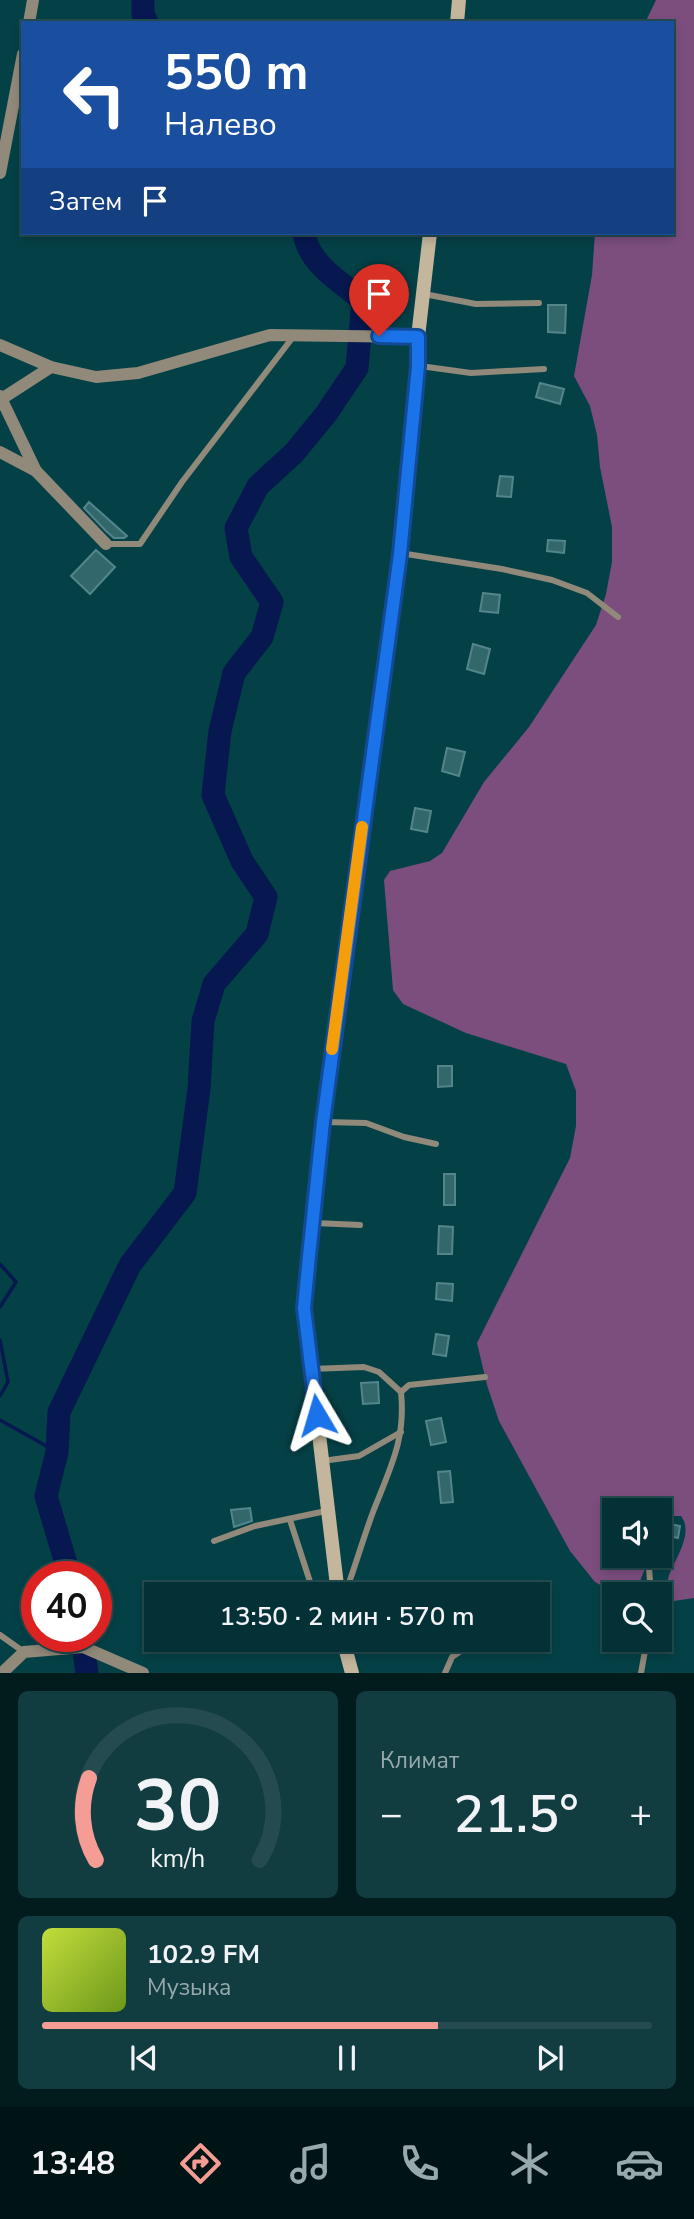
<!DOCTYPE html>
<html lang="ru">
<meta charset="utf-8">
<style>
:root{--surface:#033135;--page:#113d41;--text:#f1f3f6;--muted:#97a9ad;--line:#244c50;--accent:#f59c95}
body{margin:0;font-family:"Nunito Sans",sans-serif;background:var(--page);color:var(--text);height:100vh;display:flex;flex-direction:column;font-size:26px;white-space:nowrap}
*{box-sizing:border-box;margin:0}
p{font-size:23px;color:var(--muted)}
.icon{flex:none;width:38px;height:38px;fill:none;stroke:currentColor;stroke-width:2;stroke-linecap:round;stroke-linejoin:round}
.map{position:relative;height:1673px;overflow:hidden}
.details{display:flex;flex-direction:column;gap:18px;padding:18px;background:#021b1d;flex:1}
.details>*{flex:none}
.top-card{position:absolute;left:21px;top:21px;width:653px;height:214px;border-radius:0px;box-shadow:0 4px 10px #0003,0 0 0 2px var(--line);background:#1a4fa0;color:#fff;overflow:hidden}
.fabs{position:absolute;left:602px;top:1498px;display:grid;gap:14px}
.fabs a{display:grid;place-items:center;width:70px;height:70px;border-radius:0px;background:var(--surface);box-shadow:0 4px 10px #0003,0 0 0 2px var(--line);font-size:35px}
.speed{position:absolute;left:21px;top:1561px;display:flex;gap:14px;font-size:35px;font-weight:700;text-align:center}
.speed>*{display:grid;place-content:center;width:91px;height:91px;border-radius:50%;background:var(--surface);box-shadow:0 4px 10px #0003,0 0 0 2px var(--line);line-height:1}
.speed .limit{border:10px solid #d22;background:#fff;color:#111}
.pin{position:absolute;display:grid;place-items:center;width:60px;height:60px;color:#fff;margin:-72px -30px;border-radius:50% 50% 50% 0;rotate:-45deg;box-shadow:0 0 7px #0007}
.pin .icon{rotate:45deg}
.me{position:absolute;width:77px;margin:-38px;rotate:353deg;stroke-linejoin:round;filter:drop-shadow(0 0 5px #0008)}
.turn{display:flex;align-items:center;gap:24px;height:147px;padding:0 28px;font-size:32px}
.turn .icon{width:91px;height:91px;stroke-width:2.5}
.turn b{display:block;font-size:49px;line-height:60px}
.then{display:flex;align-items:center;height:66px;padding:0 28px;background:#0003;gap:14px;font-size:26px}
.big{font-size:52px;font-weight:600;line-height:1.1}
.details .card{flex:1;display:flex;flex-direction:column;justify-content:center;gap:10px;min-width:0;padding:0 24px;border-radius:10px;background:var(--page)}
.details .dial{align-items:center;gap:0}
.dial svg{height:182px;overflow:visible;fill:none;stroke:var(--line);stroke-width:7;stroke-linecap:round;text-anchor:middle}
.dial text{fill:var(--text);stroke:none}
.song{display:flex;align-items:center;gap:21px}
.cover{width:84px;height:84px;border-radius:10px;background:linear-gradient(135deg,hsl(70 70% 55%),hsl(80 70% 35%))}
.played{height:7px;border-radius:4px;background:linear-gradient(90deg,var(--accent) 65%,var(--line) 65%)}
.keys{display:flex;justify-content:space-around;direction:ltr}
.heat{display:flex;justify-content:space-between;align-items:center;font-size:38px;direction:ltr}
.details .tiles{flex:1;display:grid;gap:18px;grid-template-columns:1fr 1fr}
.card:last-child{grid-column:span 2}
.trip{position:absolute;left:144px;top:1582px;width:406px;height:70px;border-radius:0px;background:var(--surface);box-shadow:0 4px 10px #0003,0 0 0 2px var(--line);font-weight:600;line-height:70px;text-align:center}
.tab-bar{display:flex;height:112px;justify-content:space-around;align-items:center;background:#011415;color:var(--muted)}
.tab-bar .icon{width:49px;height:49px}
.tab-bar .active{color:var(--accent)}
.tab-bar b{font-size:32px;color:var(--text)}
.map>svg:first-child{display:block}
</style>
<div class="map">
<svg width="694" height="1673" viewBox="0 0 694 1673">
<rect width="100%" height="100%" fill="#044147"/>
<!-- green -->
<path fill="#7b4e7e" d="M656 0H694V1598L674 1601 667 1593C667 1587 667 1581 669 1575 676 1557 694 1533 681 1516H660V1510H614V1556H650L640 1581 630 1594H617L595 1582 570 1551 499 1421 487 1385 477 1343 570 1158 576 1126V1091L566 1064 466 1033 403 1004 393 990 384 880 390 871 430 861 442 853 484 782 529 727 596 625 606 594 612 562V527L600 467 597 435 590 406 574 376 592 275 595 233H672V23H645Z"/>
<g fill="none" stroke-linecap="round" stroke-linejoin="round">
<!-- stream -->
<g stroke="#06184f" stroke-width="3.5">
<polyline points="0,1264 16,1282 0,1307"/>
<polyline points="0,1340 8,1382 0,1396"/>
<polyline points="0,1420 57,1452"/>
</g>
<!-- river -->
<g stroke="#06184f" stroke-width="23">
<polyline points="143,0 143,14 147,23"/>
<path d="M70 1577 46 1496 57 1452 59 1412 130 1265 185 1193 199 1089 203 1021 214 984 257 934 266 897 242 861 213 795 220 731 234 673 262 637 272 602 241 557 236 528 258 486 294 453 326 414 357 368 363 300C341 283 308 263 304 233"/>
<polyline points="82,1636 87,1673"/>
</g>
</g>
<!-- building -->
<g fill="#32676c" stroke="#52868c" stroke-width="2">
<polygon points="548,305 566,305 565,333 548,332"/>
<polygon points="540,383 564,389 560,404 536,397"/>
<polygon points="500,476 513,477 511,497 497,496"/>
<polygon points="89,502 127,536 124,538 114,538 106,531 84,508"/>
<polygon points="548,540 565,541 564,553 547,551"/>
<polygon points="96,550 115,567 90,594 71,576"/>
<polygon points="483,593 500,595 498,613 480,611"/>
<polygon points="473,644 490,649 484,674 467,669"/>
<polygon points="447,748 465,752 459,776 442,771"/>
<polygon points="415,808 431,811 427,832 411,829"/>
<polygon points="438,1066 452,1066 452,1086 438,1087"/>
<rect x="444" y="1174" width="11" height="31"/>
<polygon points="439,1226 453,1227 452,1254 438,1254"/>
<polygon points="437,1283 453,1284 452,1301 436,1299"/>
<polygon points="436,1334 449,1336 446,1356 433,1354"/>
<polygon points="378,1382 379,1403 363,1404 361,1383"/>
<polygon points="441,1418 446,1442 431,1445 426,1421"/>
<polygon points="450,1471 453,1502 441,1503 438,1472"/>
<polygon points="250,1508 252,1521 234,1527 231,1510"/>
<polygon points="660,1522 680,1526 678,1538 660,1534"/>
</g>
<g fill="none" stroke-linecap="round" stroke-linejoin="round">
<!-- lane -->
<g stroke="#918979" stroke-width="6">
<polyline points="424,294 476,304 539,303"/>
<polyline points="420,366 471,373 544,369"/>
<polyline points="106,544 140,544 182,482 293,337"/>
<polyline points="400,553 502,569 552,580 587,593 618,617"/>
<polyline points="325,1122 366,1123 404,1137 436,1144"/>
<polyline points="315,1223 360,1225"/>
<path d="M311 1369 364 1367 379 1372 401 1392C406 1440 390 1468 373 1512 363 1539 355 1567 345 1594"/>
<polyline points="401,1392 409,1385 485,1377"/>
<polyline points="322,1461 359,1456 401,1432"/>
<polyline points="290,1520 314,1594"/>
<polyline points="214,1541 255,1526 326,1511"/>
<polyline points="660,1552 665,1544"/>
<polyline points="478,1587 479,1594"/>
<polyline points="651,1594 649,1568 658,1556"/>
<polyline points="0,1635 24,1652"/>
<polyline points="445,1673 452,1657 477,1640"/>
<polyline points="641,1673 647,1640"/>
</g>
<!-- street -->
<g stroke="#918979" stroke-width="12">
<polyline points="29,23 33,0"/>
<polyline points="0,173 23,54"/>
<polyline points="0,345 51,367 96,377 138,373 270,335 418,337"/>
<polyline points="0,396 36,471 106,544"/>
<polyline points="0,400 51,367"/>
<polyline points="0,452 36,471"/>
<polyline points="2,1673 24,1652 83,1647 143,1673"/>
</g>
<!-- secondary -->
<g stroke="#c3b69c" stroke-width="14">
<polyline points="457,23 459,0"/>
<polyline points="338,1594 304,1308 323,1122 400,553 418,366 418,337 430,233"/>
<polyline points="343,1640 352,1673"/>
</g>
</g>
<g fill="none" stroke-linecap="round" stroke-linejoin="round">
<!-- route casing -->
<g stroke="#114b97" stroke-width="18">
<polyline id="route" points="317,1415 304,1308 308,1266 323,1122 400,554 418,366 418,337 379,336"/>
</g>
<!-- route -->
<use href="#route" stroke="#1a73e8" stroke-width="12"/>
<!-- slow -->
<polyline stroke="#f59e0b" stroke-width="12" points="332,1049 362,827"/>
</g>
</svg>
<div class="fabs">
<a><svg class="icon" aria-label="sound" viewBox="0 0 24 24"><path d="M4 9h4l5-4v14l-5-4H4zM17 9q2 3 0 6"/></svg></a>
<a><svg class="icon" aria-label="search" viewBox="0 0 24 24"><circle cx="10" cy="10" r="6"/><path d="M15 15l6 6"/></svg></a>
</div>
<div class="speed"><div class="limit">40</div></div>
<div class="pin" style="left:379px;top:336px;background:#d93025"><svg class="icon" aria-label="arrive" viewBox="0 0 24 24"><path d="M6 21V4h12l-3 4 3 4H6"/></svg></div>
<svg class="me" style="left:317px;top:1415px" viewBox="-20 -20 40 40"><path d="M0-17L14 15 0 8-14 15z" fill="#1a73e8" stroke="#fff" stroke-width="4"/></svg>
<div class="trip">13:50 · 2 мин · 570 m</div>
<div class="top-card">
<div class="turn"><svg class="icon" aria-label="left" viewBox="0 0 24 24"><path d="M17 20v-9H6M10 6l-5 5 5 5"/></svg><div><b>550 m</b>Налево</div></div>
<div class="then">Затем<svg class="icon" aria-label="arrive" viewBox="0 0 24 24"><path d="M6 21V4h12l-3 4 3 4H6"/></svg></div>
</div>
</div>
<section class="details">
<div class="tiles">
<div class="card dial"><svg viewBox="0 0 100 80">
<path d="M14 69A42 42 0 1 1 86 69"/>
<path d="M14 69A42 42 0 0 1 11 33" stroke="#f59c95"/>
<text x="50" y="56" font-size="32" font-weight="700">30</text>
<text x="50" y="72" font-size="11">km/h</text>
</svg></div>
<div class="card"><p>Климат</p>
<div class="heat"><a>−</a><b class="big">21.5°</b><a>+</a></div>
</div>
<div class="card">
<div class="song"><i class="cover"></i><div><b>102.9 FM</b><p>Музыка</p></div></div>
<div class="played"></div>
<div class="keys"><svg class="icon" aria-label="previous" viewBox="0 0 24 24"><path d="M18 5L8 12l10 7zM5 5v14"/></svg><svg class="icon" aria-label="pause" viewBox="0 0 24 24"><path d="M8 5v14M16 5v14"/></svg><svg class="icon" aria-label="next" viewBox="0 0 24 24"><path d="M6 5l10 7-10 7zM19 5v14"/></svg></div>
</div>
</div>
</section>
<nav class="tab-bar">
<b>13:48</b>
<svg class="icon active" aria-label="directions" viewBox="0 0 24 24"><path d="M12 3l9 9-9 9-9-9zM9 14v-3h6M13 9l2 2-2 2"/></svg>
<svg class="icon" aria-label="music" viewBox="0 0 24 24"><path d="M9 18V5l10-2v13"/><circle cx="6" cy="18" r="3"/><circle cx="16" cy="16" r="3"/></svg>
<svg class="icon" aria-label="phone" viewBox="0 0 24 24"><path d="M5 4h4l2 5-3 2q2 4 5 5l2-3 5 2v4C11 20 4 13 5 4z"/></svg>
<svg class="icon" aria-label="climate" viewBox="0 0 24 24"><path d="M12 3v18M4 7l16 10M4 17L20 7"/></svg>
<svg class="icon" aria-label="car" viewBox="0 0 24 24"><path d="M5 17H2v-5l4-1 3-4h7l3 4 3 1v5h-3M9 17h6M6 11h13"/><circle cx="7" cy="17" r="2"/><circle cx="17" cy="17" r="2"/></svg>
</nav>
